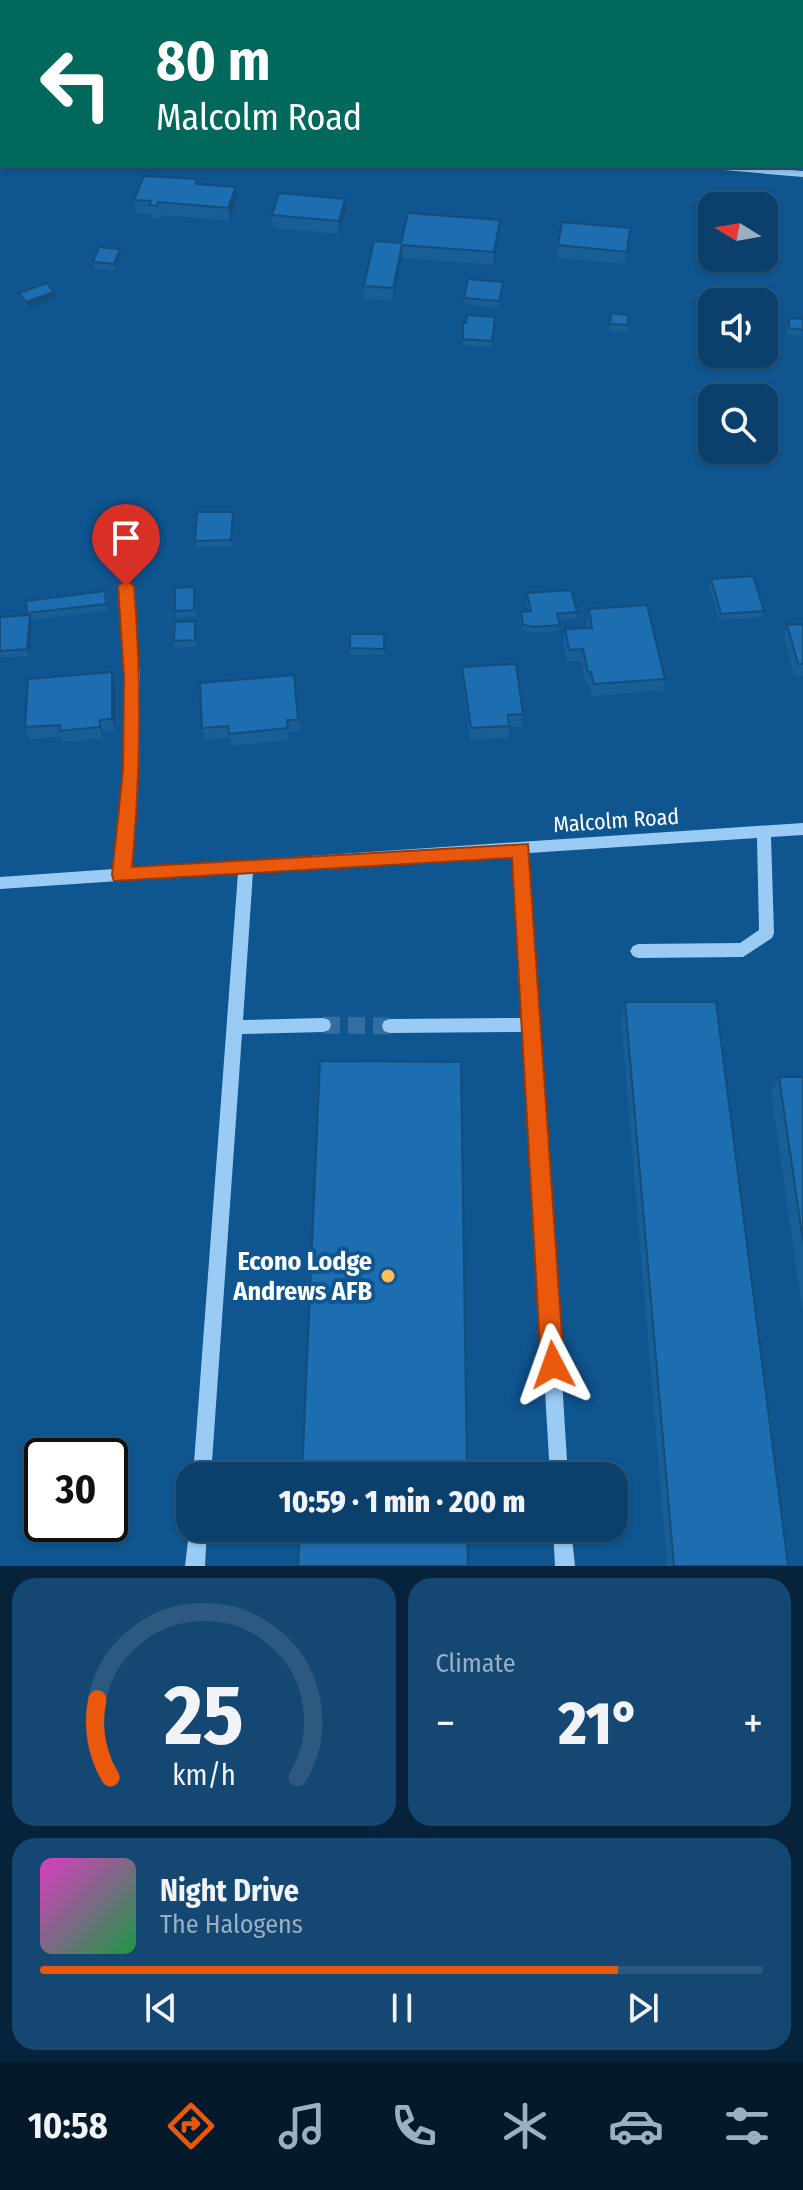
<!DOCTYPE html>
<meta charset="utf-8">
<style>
:root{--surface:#0b406c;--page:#144772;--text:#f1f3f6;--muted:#9aafc2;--line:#2b597f;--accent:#ea580c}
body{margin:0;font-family:"Fira Sans Condensed",sans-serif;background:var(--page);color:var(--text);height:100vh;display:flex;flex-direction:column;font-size:30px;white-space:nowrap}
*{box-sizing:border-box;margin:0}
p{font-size:26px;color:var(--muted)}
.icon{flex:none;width:44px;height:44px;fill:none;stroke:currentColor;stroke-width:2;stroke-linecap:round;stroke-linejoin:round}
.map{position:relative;height:1566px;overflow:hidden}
.panel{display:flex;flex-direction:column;gap:12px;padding:12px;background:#06233b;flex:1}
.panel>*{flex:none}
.top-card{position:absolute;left:0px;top:0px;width:804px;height:168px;box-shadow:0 2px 6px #0004,0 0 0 2px var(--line);background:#00695c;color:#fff;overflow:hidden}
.needle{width:52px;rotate:281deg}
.fabs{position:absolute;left:698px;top:192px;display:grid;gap:16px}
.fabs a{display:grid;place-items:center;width:80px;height:80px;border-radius:16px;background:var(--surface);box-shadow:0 2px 6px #0004,0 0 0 2px var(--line);font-size:40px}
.speed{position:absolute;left:24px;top:1438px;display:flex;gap:16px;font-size:40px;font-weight:700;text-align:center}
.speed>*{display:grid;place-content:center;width:104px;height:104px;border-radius:50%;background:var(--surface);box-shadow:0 2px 6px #0004,0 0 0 2px var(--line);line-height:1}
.speed .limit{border:4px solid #111;border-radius:12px;background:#fff;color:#111}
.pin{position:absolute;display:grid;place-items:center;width:68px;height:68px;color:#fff;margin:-82px -34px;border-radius:50% 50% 50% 0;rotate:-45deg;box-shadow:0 0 8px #0007}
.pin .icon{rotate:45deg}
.me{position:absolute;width:88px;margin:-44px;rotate:356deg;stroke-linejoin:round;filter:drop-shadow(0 0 6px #0008)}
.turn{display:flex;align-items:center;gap:28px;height:168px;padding:0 24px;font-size:36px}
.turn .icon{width:104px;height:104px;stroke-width:2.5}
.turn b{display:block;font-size:56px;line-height:68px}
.big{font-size:60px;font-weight:800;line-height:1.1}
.panel .widget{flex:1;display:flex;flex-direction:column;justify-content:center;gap:12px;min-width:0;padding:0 28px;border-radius:24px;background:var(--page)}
.panel .dial{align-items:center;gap:0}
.dial svg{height:208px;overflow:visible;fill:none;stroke:var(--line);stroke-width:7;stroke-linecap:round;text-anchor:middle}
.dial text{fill:var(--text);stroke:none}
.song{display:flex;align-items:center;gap:24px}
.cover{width:96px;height:96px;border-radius:12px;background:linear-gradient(135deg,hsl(310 70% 55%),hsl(140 70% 35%))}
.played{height:8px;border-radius:4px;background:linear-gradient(90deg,var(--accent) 80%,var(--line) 80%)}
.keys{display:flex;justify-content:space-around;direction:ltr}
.heat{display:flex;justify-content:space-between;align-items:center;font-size:44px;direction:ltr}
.panel .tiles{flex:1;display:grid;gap:12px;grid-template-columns:1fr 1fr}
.widget:last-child{grid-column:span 2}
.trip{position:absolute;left:176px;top:1462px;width:452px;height:80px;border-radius:24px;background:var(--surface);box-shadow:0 2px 6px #0004,0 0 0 2px var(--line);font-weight:800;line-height:80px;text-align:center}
.dock{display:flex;height:128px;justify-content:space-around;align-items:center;background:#041a2b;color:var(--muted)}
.dock .icon{width:56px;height:56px}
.dock .active{color:var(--accent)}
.dock b{font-size:36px;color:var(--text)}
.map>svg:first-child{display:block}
</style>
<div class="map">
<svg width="803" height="1566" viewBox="0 0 803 1566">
<rect width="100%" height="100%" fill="#0f5590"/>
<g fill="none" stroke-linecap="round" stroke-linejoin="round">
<!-- minor-tunnel -->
<polyline stroke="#336ea1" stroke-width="17" stroke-dasharray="17 8" stroke-linecap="butt" points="323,1025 390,1026"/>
<!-- minor -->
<g fill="#99cbf4" fill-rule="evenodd">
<rect x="0" y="103" width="2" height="6"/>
<polygon points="707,166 746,166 803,171 803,177 712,169"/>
<polygon points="126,581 132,586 140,677 139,770 129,868 803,823 803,835 771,837 774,933 772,938 743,957 638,958 633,956 630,951 633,946 638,944 740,943 759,930 757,838 529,853 568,1476 550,1476 524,1032 390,1033 384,1031 382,1026 384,1021 390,1019 523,1018 514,854 253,872 243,1020 323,1018 329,1020 331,1025 329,1030 323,1032 242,1034 211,1476 193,1476 238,873 0,889 0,877 114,869 125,770 126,677 120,586"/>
<polygon points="190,1524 190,1528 207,1528 205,1566 185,1566"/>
<polygon points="553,1528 571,1528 575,1566 555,1566"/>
</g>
</g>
<!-- wall -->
<g fill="#185f97">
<rect x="686" y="0" width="19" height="2"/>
<polygon points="197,179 198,184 236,187 237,200 230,221 160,215 159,219 151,218 151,214 136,213 134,200"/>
<polygon points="346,212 339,234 273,228 272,215"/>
<polygon points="630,228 625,264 557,258 558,245"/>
<polygon points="703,230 712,230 712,258 772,258 769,271 700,266 701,243"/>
<polygon points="499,233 494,265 402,258 393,301 364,299 364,286 401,243"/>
<polygon points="120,249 121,255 115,270 94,269 93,262"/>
<polygon points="503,282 498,308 464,304 464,298"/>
<polygon points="19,293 56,298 28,309 21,299"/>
<polygon points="611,313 628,325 627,332 609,331"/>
<polygon points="495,317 492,348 463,345 462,329"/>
<polygon points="789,318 803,330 801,336 787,335 787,324"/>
<polygon points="233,518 232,547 196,547 195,541"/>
<polygon points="711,579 764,611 762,617 719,620 709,585"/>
<polygon points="194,587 196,616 177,618 175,611"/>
<polygon points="527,593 577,612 576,619 559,620 560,625 559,631 533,633 522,631 520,619 521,612 529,612 526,600"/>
<polygon points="107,598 107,611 31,620 29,656 0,658 0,617 27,615 26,601"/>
<polygon points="589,609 665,679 663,691 592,696 589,684 586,685 581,661 567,662 563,642 565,629 588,628 587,621"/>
<polygon points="195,621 196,647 175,648 174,641"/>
<polygon points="803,624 803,676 794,676 784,637 787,625"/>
<rect x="350" y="634" width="34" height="21"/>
<polygon points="462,667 523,714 522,726 509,727 508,738 470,740 462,679"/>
<polygon points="112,672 115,684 115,731 103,732 103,739 63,742 61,737 29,739 25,727"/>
<polygon points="294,675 300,731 288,732 289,740 231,746 230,738 205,740 202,728"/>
<polygon points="625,1002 788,1566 667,1566 621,1019"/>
<polygon points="779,1077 803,1077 803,1314 771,1093"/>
</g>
<!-- shaded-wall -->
<g fill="#144d7b">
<polygon points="236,187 237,200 230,221 228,208"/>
<polygon points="345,199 346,212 339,234 339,221"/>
<polygon points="500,220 499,233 494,265 494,252"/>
<polygon points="402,245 402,258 393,301 393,288"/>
<polygon points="120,249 121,255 115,270 114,264"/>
<polygon points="54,292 56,298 28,309 26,302"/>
<polygon points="30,615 32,621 29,656 27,649"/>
<polygon points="112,672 115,684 115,731 112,719"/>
<polygon points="100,720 103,732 103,739 100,727"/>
</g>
<!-- building -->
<g fill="#1c6eb0" stroke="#144d7b" stroke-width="2">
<polygon points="734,0 754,0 754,2 733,2"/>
<rect x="802" y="100" width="1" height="21"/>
<polygon points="144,176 197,179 196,184 236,187 228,208 158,202 157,206 149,205 151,201 134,200"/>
<polygon points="279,193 345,199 339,221 272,215"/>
<polygon points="408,213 500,220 494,252 402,245 393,288 364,286 374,241 401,243"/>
<polygon points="562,222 630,228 627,252 558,245"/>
<polygon points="703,230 712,230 712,254 702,253"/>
<rect x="764" y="235" width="8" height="23"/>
<polygon points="99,247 120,249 114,264 93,262"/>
<polygon points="468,279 503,282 499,301 464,298"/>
<polygon points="47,283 54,292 26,302 19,293"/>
<polygon points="611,313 628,315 628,325 610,324"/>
<polygon points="467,315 495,317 492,341 463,339 463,323 466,323"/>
<polygon points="789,318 803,319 803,330 789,328"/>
<polygon points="197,512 233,512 231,540 195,541"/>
<polygon points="753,576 764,611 721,614 711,579"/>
<polygon points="194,587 194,610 175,611 175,588"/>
<polygon points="571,590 577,612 557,614 560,625 534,627 523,625 521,612 531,611 527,593"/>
<polygon points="105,591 106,604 27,613 26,601"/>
<polygon points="647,605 665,679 594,684 591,672 588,672 583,649 569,650 565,629 592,628 589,609"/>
<polygon points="30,615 27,649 0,651 0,617"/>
<polygon points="195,621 195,640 174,641 175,622"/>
<polygon points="803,624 803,664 798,664 787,625"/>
<polygon points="350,634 384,634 384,649 350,648"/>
<polygon points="516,664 523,714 508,715 509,726 471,728 462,667"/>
<polygon points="112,672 112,719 100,720 100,727 59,731 60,725 25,727 28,679"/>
<polygon points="294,675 298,720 287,720 288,728 229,734 228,726 202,728 200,683"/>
<polygon points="625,1002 716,1002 788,1566 674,1566"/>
<polygon points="320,1061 461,1062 467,1476 302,1476"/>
<polygon points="779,1077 803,1077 803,1241"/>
<polygon points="300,1528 467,1528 468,1566 298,1566"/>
</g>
<!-- route -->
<path fill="#ea580c" stroke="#983908" stroke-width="2" d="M126 580 134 586C142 683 141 770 132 867L528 844 564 1365 561 1374 553 1377 545 1374 541 1365 512 858 114 881 112 875 123 770 124 677 118 586Z"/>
<!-- markers -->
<circle fill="#ffbf5b" stroke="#0f5590" stroke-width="3" cx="388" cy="1276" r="8"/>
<g text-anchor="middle" stroke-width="8" stroke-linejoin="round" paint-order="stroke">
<!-- street labels -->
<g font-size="22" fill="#fff" stroke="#0f5590">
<text transform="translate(616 820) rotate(-4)" y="8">Malcolm Road</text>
</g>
<!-- near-poi labels -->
<g font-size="26" font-weight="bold" fill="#fff" stroke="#0f5590" text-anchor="end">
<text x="372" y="1270">Econo Lodge<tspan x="372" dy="30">Andrews AFB</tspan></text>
</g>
</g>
</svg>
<div class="fabs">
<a><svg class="needle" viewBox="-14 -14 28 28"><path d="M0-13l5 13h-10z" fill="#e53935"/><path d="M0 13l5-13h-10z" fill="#9aafc2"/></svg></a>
<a><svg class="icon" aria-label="sound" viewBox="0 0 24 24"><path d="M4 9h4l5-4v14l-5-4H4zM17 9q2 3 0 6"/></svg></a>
<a><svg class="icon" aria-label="search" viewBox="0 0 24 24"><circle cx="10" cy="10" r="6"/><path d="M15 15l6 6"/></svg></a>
</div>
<div class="speed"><div class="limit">30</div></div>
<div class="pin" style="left:126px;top:586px;background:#d93025"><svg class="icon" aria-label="arrive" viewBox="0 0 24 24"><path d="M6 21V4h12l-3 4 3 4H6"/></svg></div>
<svg class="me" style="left:553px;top:1365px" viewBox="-20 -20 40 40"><path d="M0-17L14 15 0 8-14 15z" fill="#ea580c" stroke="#fff" stroke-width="4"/></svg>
<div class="trip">10:59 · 1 min · 200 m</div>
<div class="top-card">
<div class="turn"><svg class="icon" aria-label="left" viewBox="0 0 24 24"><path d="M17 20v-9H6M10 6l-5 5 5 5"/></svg><div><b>80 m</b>Malcolm Road</div></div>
</div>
</div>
<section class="panel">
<div class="tiles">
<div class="widget dial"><svg viewBox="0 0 100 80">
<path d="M14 69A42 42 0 1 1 86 69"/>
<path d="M14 69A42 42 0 0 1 9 39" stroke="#ea580c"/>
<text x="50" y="56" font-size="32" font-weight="700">25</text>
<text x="50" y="72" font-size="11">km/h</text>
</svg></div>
<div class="widget"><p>Climate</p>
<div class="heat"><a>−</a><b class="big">21°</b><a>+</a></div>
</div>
<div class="widget">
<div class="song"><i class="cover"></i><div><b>Night Drive</b><p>The Halogens</p></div></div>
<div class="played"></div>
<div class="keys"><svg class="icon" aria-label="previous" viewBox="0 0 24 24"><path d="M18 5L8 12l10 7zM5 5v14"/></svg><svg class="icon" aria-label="pause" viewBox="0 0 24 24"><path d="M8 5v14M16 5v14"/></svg><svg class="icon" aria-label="next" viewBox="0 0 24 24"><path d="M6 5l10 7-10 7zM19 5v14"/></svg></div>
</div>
</div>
</section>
<nav class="dock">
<b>10:58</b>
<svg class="icon active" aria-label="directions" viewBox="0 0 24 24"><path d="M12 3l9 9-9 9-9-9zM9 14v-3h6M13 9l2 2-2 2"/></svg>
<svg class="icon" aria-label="music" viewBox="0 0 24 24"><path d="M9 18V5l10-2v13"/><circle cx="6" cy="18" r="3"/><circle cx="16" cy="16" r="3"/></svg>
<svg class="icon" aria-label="phone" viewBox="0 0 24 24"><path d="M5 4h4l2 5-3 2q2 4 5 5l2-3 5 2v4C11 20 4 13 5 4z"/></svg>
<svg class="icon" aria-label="climate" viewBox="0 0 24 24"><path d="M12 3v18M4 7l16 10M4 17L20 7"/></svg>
<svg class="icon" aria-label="car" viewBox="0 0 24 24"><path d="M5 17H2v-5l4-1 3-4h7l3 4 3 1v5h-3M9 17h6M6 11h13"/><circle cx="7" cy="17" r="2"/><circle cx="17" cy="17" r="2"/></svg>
<svg class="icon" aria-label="filters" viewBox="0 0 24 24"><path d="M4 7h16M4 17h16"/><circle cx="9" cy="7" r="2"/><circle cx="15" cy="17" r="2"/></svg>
</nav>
